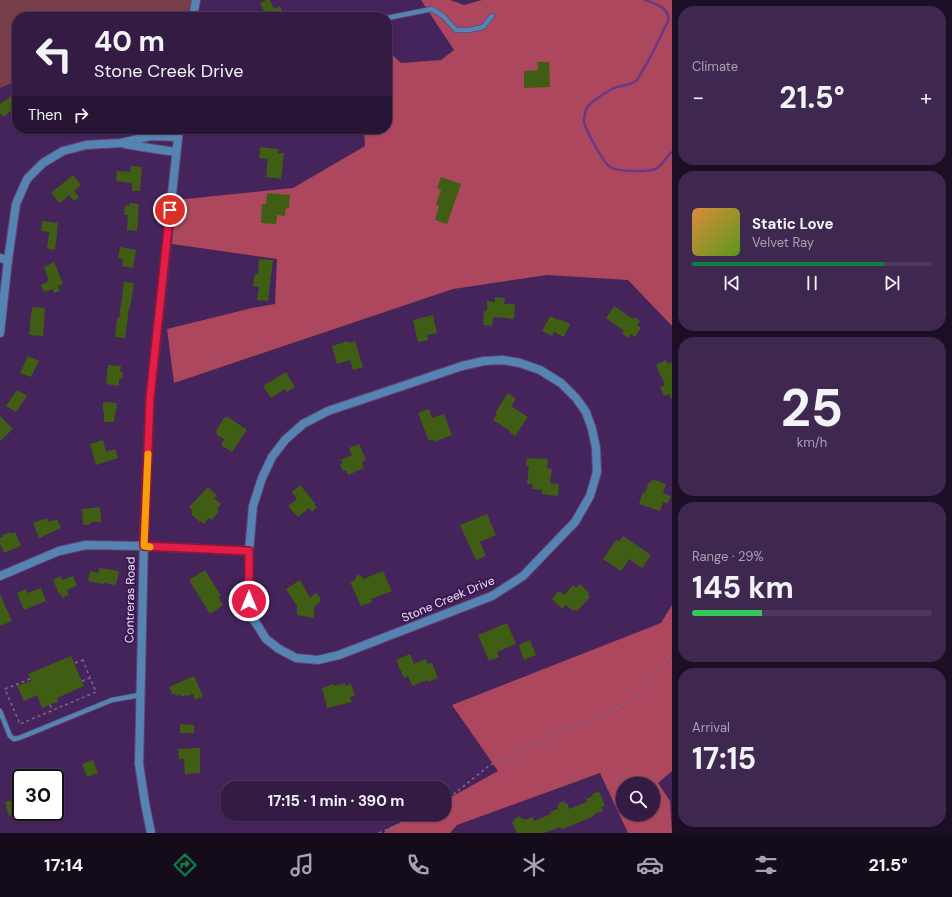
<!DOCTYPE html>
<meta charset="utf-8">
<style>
:root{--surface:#331b44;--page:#3e284f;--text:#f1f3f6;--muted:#a9a1b2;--line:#4e395d;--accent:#0b8043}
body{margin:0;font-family:"DM Sans",sans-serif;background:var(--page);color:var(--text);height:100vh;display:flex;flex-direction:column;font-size:15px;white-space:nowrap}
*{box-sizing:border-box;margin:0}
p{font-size:13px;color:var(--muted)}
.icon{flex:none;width:22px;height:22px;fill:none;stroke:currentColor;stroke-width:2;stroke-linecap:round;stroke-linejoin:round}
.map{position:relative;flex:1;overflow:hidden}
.side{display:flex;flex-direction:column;gap:6px;padding:6px;background:#1c0f25;width:280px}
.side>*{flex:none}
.guide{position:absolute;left:12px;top:12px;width:380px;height:122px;border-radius:16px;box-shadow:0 1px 3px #0004,0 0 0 1px var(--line);background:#331b44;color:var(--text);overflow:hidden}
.controls{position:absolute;left:616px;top:777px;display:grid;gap:8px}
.controls a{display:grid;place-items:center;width:44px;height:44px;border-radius:50%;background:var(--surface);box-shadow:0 1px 3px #0004,0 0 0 1px var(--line);font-size:20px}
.speed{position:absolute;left:12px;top:769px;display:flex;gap:8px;font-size:20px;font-weight:700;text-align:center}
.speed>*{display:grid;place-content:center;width:52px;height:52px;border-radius:50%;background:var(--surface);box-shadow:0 1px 3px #0004,0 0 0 1px var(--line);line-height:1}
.speed .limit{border:2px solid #111;border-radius:6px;background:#fff;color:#111}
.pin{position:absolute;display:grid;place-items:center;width:34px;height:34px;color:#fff;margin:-17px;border:2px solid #fff;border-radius:50%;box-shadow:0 1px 4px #0007}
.me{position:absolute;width:44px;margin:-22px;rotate:0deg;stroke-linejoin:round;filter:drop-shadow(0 0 3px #0008)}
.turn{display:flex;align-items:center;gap:14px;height:84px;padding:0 16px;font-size:18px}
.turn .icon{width:52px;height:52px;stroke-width:2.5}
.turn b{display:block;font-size:28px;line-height:34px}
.then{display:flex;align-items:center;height:38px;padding:0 16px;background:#0003;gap:8px;font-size:15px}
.big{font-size:30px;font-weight:700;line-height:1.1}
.side .tile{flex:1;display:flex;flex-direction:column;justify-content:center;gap:6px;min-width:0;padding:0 14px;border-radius:16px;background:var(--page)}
.side .dial{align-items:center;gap:0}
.dial b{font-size:52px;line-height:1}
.song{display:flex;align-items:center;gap:12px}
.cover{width:48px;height:48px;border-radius:6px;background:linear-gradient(135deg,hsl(30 70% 55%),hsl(90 70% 35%))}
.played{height:4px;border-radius:2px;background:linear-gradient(90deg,var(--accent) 80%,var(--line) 80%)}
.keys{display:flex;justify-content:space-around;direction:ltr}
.heat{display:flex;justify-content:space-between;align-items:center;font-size:22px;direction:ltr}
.charge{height:6px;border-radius:3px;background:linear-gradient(90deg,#34c759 29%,var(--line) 0)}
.trip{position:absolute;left:221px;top:781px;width:230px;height:40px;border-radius:16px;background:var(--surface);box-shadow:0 1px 3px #0004,0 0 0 1px var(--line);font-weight:700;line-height:40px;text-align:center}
.dock{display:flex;height:64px;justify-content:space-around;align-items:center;background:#140b1b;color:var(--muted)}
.dock .icon{width:28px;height:28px}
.dock .on{color:var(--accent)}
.dock b{font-size:18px;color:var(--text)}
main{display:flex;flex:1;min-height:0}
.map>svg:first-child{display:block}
</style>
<main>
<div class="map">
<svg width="672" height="833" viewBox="0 0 672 833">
<rect width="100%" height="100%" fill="#44245a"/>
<!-- green -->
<polygon fill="#783e49" points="0,0 194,0 192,9 172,17 17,17 17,81 0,88"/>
<!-- forest -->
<g fill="#ac475d" fill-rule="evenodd">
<polygon points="421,0 450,0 464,5 482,0 672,0 672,326 628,280 547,275 453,289 174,383 167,329 252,308 275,304 277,259 172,244 176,200 293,188 365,146 364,129 387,129 387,50 401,63 441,60 454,50"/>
<path d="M672 605V771L658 783 670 801 672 833H628L600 773 457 825 450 833H384L387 829 418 814H444V801L498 771 452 705 661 623ZM623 784H653V814H623Z"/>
</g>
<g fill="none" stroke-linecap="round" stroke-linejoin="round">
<!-- stream -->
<path stroke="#693989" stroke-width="2.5" d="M645 0C654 3 671 8 668 21 660 37 653 54 643 70 641 73 639 77 637 80 630 86 622 85 614 88 608 91 590 102 587 108 585 111 584 118 584 122 586 131 603 162 610 167 619 172 646 172 655 169 663 166 665 157 672 152"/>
</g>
<!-- building -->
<g fill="#405e13">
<polygon points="267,0 270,0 274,9 280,6 284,15 279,17 252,17 264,11 260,3"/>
<polygon points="537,62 549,62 550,87 524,88 524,71 538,70"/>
<polygon points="11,96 17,104 17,111 13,114 11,111 3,117 0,113 0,104"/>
<polygon points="260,147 278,149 278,153 284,153 281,179 266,177 268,159 259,158"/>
<polygon points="131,166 142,167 140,191 132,191 132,183 116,181 117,171 130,172"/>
<polygon points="73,175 81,185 74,191 79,197 74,201 69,195 60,203 51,193"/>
<polygon points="441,177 461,184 447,224 435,220 439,206 436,204 441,190 437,188"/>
<polygon points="267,193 290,195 289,208 286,208 285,216 277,215 276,224 261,223 262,204 266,204"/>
<polygon points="130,203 139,204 137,231 127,230 128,215 124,215 125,205 129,206"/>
<polygon points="42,221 58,223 55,250 47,249 49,232 41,231"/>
<polygon points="120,247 136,250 133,268 122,266 123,259 118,258"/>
<polygon points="259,259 273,260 268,301 257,300 259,287 253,286 255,274 258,274"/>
<polygon points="54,262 63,284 58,286 60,291 54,293 53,289 44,292 41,285 49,281 44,267"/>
<polygon points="124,282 134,283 130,308 129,308 125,338 115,337 117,318 119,319"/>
<polygon points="495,297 505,298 504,304 515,304 514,319 493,317 492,326 483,325 484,311 487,311 487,301 495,302"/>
<polygon points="614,306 633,319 635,317 640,321 637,325 641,328 635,337 631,334 628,338 622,333 624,331 606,318"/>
<polygon points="32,307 45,308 43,336 29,335"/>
<polygon points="433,315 437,333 427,335 428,340 418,342 413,320"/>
<polygon points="550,316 558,320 559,319 570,324 564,337 554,332 552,336 542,331"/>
<polygon points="348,341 349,343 355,341 363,367 353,370 350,360 337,364 332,346"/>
<polygon points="28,356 39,361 31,377 20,373"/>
<polygon points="666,360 668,364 672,362 672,400 669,394 664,396 660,387 665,385 656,365"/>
<polygon points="108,365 121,366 120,372 123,372 122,379 119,379 119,386 106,384"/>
<polygon points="286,372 295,387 287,392 285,389 271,398 263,386"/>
<polygon points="17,390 27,396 16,412 6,406"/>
<polygon points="508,393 516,399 511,406 528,417 515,436 509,432 510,431 493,420 497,414 495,413"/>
<polygon points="103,402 117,403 116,412 115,412 114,422 104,422 104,412 103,412"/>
<polygon points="429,409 432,418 444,414 452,435 434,442 433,439 429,441 418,413"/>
<polygon points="0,416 13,429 0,441"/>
<polygon points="228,417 247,430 232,452 221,445 224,439 217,435 216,431 224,418"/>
<polygon points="103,440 106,452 115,449 118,458 96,465 90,444"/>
<polygon points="359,444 366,460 362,462 364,468 348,475 346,470 343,471 340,464 343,463 341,460 352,455 349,448"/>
<polygon points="527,458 540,459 540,458 548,459 547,468 552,469 550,483 559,484 558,496 542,494 542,490 532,489 533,484 527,484 529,466 526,466"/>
<polygon points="652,479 666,484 663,493 671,496 668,503 663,502 660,511 639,504 643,492 645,493 649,482 651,483"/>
<polygon points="300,485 315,503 314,504 317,507 312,512 309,508 298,517 288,506 297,499 292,492"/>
<polygon points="208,487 217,496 214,498 221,504 217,509 219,511 212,520 209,518 204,524 201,521 200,522 191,514 193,511 189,507"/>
<polygon points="100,507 101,522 91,522 91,524 83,525 82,509"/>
<polygon points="487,514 496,535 480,542 486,556 476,560 460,525"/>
<polygon points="47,518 49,522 57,519 61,528 39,538 33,523"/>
<polygon points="10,532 10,534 15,532 21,546 4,553 0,544 0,538 3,537 2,535"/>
<polygon points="623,536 651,555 642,568 629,559 621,571 603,559 616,540 619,542"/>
<polygon points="100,568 119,571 116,585 104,583 103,584 88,581 90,571 98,573"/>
<polygon points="205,570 221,596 218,597 223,605 210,614 189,580"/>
<polygon points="383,571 392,591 371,599 372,602 361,606 350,582 355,580 356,576 358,575 361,576 363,579"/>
<polygon points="61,576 62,580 73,576 77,586 67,590 69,595 62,598 60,593 59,594 53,580"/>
<polygon points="300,580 310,598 315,593 318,595 320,598 320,602 314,607 314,618 297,615 297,606 286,589"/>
<polygon points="580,584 589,593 588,595 590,597 577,611 575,610 573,611 566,605 562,609 552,599 559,591 564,595 573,585 576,588"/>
<polygon points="41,588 46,601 24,610 17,593 26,589 27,593"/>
<polygon points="0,594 12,621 0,626"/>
<polygon points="507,623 516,644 497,652 499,657 489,661 478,635"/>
<polygon points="530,640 536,655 524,660 519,645"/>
<polygon points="410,654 414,664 426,659 428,664 432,663 438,678 428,682 427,680 412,686 408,676 404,678 396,660"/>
<polygon points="71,656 84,686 57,698 58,702 42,708 37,695 24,701 17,686 31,681 28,674"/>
<polygon points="194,676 203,696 195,700 193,694 187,696 186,695 181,697 180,694 176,696 175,693 173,695 169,687"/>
<polygon points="345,683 345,686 351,684 355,696 350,697 352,702 327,708 322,688 334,684 334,686"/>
<polygon points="180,724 194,725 194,733 180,733"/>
<polygon points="200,748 200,773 185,774 184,759 179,759 178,749"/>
<polygon points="93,760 98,773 87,777 82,764"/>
<polygon points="599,791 605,806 601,807 603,811 594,814 594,816 563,829 563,828 561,829 560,827 544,833 517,833 512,822 515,821 514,819 520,816 521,819 523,818 524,820 533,817 534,821 551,814 550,812 558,809 557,807 559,806 558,804 564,801 565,804 567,803 569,809 587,802 586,799 593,796 592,794"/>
<polygon points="19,798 21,802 21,812 9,816 5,802"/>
</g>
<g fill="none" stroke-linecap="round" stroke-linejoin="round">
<!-- service casing -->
<g stroke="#604374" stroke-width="6">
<g id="service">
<polyline points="387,18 432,9 443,16 456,30 469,30 483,27 492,16"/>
<polyline points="0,711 10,736 14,739 19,738 112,700 140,695"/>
</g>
</g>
<!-- minor casing -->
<g stroke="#604374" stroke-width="10">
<g id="minor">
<polyline points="125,144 149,148 176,152"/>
<polyline points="0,258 8,260"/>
<polyline points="0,333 8,260 16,204 27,179 43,163 63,151 86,145 121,143 151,136 178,137"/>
<polygon points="503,360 520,363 540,370 561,383 576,398 586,412 592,429 596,448 597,472 590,496 575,522 523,576 492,596 339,655 318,660 296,658 279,649 266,639 254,620 249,601 249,551 253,506 262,478 272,457 285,440 303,424 328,411 462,366 484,361"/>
<polyline points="0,576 59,551 86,545 144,546 249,551"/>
</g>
</g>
<!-- tertiary casing -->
<g stroke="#604374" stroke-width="10">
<g id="tertiary">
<polyline points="193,17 196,0"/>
<polyline points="151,833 145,803 139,764 144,537 150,398 179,129"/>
</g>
</g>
<!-- path -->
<g stroke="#7e6491" stroke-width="1.5" stroke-dasharray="3 3" stroke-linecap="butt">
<polyline points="75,663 83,660"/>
<polyline points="30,679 5,689 20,724 96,692 82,658"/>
<polyline points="82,681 90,678"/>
<polyline points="50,705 53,710"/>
<polyline points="444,802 490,765 566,729 591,722 617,709 642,692 672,653"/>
<polyline points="379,833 422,814"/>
</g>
<!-- service -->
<use href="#service" stroke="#5684b2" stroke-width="4.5"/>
<!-- minor -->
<use href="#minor" stroke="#5684b2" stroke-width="8"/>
<!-- tertiary -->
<use href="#tertiary" stroke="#5684b2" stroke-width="8"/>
</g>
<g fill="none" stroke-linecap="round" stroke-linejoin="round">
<!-- route casing -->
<g stroke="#92132f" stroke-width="10">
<polyline id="route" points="170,210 150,398 144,546 249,551 249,601"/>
</g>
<!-- route -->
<use href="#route" stroke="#e11d48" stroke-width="7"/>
<!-- slow -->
<polyline stroke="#f59e0b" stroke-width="7" points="148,454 144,546 150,547"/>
</g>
<g text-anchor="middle" stroke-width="4" stroke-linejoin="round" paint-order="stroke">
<!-- street labels -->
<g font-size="12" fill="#f1e3fe" stroke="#39194f">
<text transform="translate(448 599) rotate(-23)" y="4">Stone Creek Drive</text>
<text transform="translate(130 600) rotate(-89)" y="4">Contreras Road</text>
</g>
</g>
</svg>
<div class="controls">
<a><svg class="icon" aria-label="search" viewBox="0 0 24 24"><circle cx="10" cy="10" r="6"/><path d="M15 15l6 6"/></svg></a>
</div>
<div class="speed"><div class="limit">30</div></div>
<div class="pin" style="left:170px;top:210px;background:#d93025"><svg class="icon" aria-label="arrive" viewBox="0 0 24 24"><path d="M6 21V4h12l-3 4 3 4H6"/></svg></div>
<svg class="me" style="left:249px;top:601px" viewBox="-20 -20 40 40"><circle r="17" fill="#e11d48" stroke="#fff" stroke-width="3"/><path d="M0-11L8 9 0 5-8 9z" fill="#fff"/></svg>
<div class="trip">17:15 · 1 min · 390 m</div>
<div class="guide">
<div class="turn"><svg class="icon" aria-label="left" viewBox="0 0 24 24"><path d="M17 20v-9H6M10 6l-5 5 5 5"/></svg><div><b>40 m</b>Stone Creek Drive</div></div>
<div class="then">Then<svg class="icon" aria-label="right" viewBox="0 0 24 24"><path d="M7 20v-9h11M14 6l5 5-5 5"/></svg></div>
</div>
</div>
<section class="side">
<div class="tile"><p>Climate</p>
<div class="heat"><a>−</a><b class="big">21.5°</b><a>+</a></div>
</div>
<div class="tile">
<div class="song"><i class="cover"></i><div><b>Static Love</b><p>Velvet Ray</p></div></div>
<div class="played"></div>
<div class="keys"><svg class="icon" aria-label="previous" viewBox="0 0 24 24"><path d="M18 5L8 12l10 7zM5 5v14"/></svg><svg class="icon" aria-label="pause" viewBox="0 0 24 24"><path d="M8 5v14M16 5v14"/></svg><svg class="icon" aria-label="next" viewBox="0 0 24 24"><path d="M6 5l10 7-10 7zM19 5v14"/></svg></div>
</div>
<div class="tile dial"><b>25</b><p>km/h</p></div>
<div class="tile"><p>Range · 29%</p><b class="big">145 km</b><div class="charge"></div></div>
<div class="tile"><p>Arrival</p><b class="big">17:15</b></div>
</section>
</main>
<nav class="dock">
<b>17:14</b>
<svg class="icon on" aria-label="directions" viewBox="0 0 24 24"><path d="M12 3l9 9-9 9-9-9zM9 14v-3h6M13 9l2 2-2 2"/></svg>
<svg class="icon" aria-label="music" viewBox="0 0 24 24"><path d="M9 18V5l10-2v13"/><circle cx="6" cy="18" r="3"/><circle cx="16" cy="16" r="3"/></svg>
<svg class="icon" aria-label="phone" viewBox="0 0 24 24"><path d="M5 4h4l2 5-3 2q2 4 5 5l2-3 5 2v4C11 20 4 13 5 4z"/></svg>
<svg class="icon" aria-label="climate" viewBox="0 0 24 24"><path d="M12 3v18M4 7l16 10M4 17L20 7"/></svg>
<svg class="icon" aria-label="car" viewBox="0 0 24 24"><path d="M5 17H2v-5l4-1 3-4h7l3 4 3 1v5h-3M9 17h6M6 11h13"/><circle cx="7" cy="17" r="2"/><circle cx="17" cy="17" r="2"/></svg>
<svg class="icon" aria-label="filters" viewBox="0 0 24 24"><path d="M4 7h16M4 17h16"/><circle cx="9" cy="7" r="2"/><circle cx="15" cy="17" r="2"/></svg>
<b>21.5°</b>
</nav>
